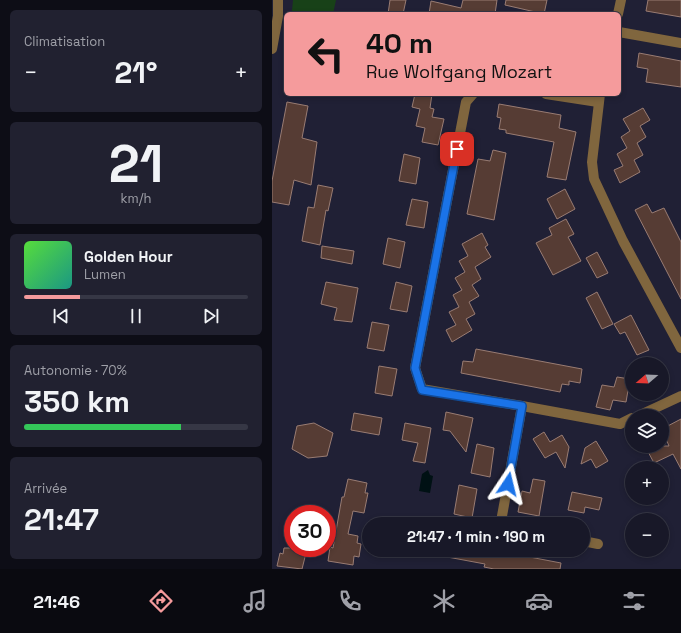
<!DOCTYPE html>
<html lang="fr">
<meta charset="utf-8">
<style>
:root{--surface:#181828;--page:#212130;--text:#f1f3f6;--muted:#9fa0a8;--line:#363745;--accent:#f59b9c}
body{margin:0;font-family:"Space Grotesk",sans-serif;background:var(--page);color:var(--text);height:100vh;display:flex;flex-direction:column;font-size:15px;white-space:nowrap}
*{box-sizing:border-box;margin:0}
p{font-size:13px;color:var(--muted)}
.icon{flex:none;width:22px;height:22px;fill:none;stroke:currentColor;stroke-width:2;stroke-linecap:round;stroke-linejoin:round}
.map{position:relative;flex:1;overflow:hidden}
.sheet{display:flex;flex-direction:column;gap:10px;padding:10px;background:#0d0d16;width:272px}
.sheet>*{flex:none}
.top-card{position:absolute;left:12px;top:12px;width:337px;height:84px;border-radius:6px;box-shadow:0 2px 6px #0003,0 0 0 1px var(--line);background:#f59b9c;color:#111;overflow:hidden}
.needle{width:26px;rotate:251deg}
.buttons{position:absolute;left:353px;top:357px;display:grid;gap:8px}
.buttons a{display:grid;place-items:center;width:44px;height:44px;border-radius:50%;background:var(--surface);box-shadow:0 2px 6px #0003,0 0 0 1px var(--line);font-size:20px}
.speed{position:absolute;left:12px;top:505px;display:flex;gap:8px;font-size:20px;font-weight:700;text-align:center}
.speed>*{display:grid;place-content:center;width:52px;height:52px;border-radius:50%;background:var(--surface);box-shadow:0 2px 6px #0003,0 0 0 1px var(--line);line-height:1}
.speed .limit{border:6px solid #d22;background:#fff;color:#111}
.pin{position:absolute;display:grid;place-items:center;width:34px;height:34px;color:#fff;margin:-17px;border-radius:8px;box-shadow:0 2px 6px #0006}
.me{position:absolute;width:44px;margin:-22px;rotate:10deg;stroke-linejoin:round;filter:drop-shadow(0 0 3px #0008)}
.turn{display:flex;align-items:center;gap:14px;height:84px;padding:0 16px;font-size:18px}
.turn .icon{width:52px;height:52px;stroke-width:2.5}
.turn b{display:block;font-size:28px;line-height:34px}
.big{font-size:30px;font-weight:600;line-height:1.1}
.sheet .card{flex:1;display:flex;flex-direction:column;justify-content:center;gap:6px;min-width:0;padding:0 14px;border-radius:6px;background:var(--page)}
.sheet .dial{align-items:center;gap:0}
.dial b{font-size:52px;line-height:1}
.song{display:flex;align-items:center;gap:12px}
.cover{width:48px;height:48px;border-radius:6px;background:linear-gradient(135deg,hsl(110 70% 55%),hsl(170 70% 35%))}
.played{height:4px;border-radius:2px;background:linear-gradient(90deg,var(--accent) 25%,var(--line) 25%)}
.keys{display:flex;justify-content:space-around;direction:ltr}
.heat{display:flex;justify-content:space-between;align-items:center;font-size:22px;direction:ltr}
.charge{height:6px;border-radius:3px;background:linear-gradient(90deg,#34c759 70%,var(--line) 0)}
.trip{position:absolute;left:90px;top:517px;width:228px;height:40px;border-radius:20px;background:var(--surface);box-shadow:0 2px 6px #0003,0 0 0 1px var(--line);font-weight:600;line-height:40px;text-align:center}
.menu{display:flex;height:64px;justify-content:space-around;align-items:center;background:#0a0a10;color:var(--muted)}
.menu .icon{width:28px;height:28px}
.menu .selected{color:var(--accent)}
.menu b{font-size:18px;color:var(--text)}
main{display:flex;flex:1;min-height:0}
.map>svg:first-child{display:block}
</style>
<main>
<section class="sheet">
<div class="card"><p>Climatisation</p>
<div class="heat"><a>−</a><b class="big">21°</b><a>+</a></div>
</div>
<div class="card dial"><b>21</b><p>km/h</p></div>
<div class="card">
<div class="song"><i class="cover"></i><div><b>Golden Hour</b><p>Lumen</p></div></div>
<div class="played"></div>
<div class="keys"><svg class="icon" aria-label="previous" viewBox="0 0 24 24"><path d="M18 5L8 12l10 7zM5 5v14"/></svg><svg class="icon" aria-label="pause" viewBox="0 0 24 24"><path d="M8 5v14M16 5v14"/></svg><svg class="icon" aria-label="next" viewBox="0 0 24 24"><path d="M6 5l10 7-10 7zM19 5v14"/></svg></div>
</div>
<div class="card"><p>Autonomie · 70%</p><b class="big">350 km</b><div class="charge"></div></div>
<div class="card"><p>Arrivée</p><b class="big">21:47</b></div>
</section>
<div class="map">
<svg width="409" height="569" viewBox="0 0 409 569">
<rect width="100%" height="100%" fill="#202035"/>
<!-- green -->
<polygon fill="#184118" points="21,0 64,0 61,14 30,14 20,11"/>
<!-- water -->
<polygon fill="#001114" points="156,470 158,475 161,476 158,493 147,491 150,474"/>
<!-- building -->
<g fill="#563c34" stroke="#997c73">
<polygon points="118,0 134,0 131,14 116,14"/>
<polygon points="191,0 225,0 223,14 157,14 159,1 189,8"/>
<polygon points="234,0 275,0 272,14 233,5"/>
<polygon points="376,0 409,0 409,17 374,11"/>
<polygon points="367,53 409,61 409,87 374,82 376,69 365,67"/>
<polygon points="143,94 160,94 158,108 162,109 160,117 172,119 166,145 150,142 153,128 144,126 148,109 140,107"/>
<polygon points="15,102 36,106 30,138 45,142 39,185 22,180 17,205 0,202 0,181"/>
<polygon points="227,104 289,115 287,128 304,132 294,180 275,177 282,142 234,133 234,130 227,129 229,118 225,117"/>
<polygon points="371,108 378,120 368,126 374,137 365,143 371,155 362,160 368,172 348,183 342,170 351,166 345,154 355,148 349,137 358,131 351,119"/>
<polygon points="221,150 234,153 222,220 195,214 206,159 218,161"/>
<polygon points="132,154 148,158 144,184 127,181"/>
<polygon points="46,185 61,188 56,211 54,210 48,245 30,241 36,207 42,208"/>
<polygon points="293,189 303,209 285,219 275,199"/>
<polygon points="140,199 156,202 152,228 134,225"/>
<polygon points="375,204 380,213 392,208 409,242 409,299 363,210"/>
<polygon points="294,219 302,234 296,237 309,261 281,275 264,243 280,235 277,228"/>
<polygon points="210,233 216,245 213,247 219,257 203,267 209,279 200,285 207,296 197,302 203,314 194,319 200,330 180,342 174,330 184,325 177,312 187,307 181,295 190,290 183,278 193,272 187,261 196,256 190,244"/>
<polygon points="116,238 133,242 128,268 111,264"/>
<polygon points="50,246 82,251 80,264 49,258"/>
<polygon points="325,252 336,273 325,278 314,258"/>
<polygon points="54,282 86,288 80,322 62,320 65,308 49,304"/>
<polygon points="124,282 140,286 135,312 118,309"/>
<polygon points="325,292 341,324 330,329 314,298"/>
<polygon points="359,315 377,350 365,355 353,332 348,334 342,324"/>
<polygon points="100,322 117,325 112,351 95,348"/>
<polygon points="204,349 310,369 308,383 297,381 297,385 290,384 288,392 189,373 191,361 201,362"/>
<polygon points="107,366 125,369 120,396 103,393"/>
<polygon points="345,377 358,379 354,402 341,400 338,410 324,407 330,385 342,387"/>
<polygon points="174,412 201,418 194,452 178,431 171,430"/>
<polygon points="82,413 110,418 107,435 79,430"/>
<polygon points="409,419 409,469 401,454 382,463 373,446 397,446 390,429"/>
<polygon points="42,423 61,433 55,456 36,458 20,449 25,426"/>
<polygon points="133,423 159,428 153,463 141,461 146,443 130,440"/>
<polygon points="272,432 278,442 290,435 297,447 293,468 284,452 273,458 261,439"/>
<polygon points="324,441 336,461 324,468 319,459 309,464 313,448"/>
<polygon points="205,444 222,448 218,477 199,473"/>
<polygon points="76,479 95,483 93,493 96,493 92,513 81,511 76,534 86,536 85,543 89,544 87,557 82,556 81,565 56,561 58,547 61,548 70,497 72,497"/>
<polygon points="261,479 273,481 267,516 246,512 250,491 258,493"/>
<polygon points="187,485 205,489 200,518 182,514"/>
<polygon points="300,492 330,498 327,510 313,507 312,513 296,510"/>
<polygon points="12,548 31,548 30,556 33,557 30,569 5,566 8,553 11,554"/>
<polygon points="171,550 221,550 289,563 288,569 222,569 212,567 213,564 170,556"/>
</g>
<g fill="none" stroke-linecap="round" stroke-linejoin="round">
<!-- minor -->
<g stroke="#80663e" stroke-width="10">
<polyline points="346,14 349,0"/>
<polyline points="347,32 409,43"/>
<polyline points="0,49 6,16 6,0"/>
<polyline points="201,94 194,102 143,368 150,389 250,406 348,424 360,418"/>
<polyline points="274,94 326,102"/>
<polyline points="328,94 320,162 322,179 351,241 409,348"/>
<polyline points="366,416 409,396"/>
<polyline points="231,524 230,516 250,406"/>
<polyline points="311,541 326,544"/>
</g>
</g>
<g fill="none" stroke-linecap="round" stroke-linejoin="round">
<!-- route casing -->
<g stroke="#114b97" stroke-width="10">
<polyline id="route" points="185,149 143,368 150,390 250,406 236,484"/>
</g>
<!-- route -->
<use href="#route" stroke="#1a73e8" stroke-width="7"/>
</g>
</svg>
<div class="buttons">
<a><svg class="needle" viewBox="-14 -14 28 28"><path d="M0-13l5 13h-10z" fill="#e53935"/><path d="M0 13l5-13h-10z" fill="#9fa0a8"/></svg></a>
<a><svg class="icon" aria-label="layers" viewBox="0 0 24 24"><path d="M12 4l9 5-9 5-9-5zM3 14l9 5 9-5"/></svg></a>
<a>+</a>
<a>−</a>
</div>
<div class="speed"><div class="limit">30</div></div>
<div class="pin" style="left:185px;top:149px;background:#d93025"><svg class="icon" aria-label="arrive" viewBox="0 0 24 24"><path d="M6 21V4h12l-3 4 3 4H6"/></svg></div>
<svg class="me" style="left:236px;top:484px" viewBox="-20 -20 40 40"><path d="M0-17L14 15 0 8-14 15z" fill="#1a73e8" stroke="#fff" stroke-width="4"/></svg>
<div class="trip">21:47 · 1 min · 190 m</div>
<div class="top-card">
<div class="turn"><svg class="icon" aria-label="left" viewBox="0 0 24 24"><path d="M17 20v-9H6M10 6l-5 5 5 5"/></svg><div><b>40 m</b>Rue Wolfgang Mozart</div></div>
</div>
</div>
</main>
<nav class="menu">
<b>21:46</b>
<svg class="icon selected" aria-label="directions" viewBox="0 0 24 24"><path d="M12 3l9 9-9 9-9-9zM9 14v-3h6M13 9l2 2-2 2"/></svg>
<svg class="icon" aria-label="music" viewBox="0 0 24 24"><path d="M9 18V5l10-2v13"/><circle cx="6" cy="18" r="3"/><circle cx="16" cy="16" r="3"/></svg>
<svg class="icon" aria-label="phone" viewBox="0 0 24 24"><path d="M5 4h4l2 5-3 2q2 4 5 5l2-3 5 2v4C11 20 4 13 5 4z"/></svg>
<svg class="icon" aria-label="climate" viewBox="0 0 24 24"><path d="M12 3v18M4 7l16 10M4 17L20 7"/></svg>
<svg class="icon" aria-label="car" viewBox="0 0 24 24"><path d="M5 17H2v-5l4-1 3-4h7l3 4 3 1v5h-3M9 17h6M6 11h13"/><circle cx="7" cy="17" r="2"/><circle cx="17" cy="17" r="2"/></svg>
<svg class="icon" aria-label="filters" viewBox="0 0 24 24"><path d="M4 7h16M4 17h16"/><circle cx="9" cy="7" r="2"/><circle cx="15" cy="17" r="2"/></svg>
</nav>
